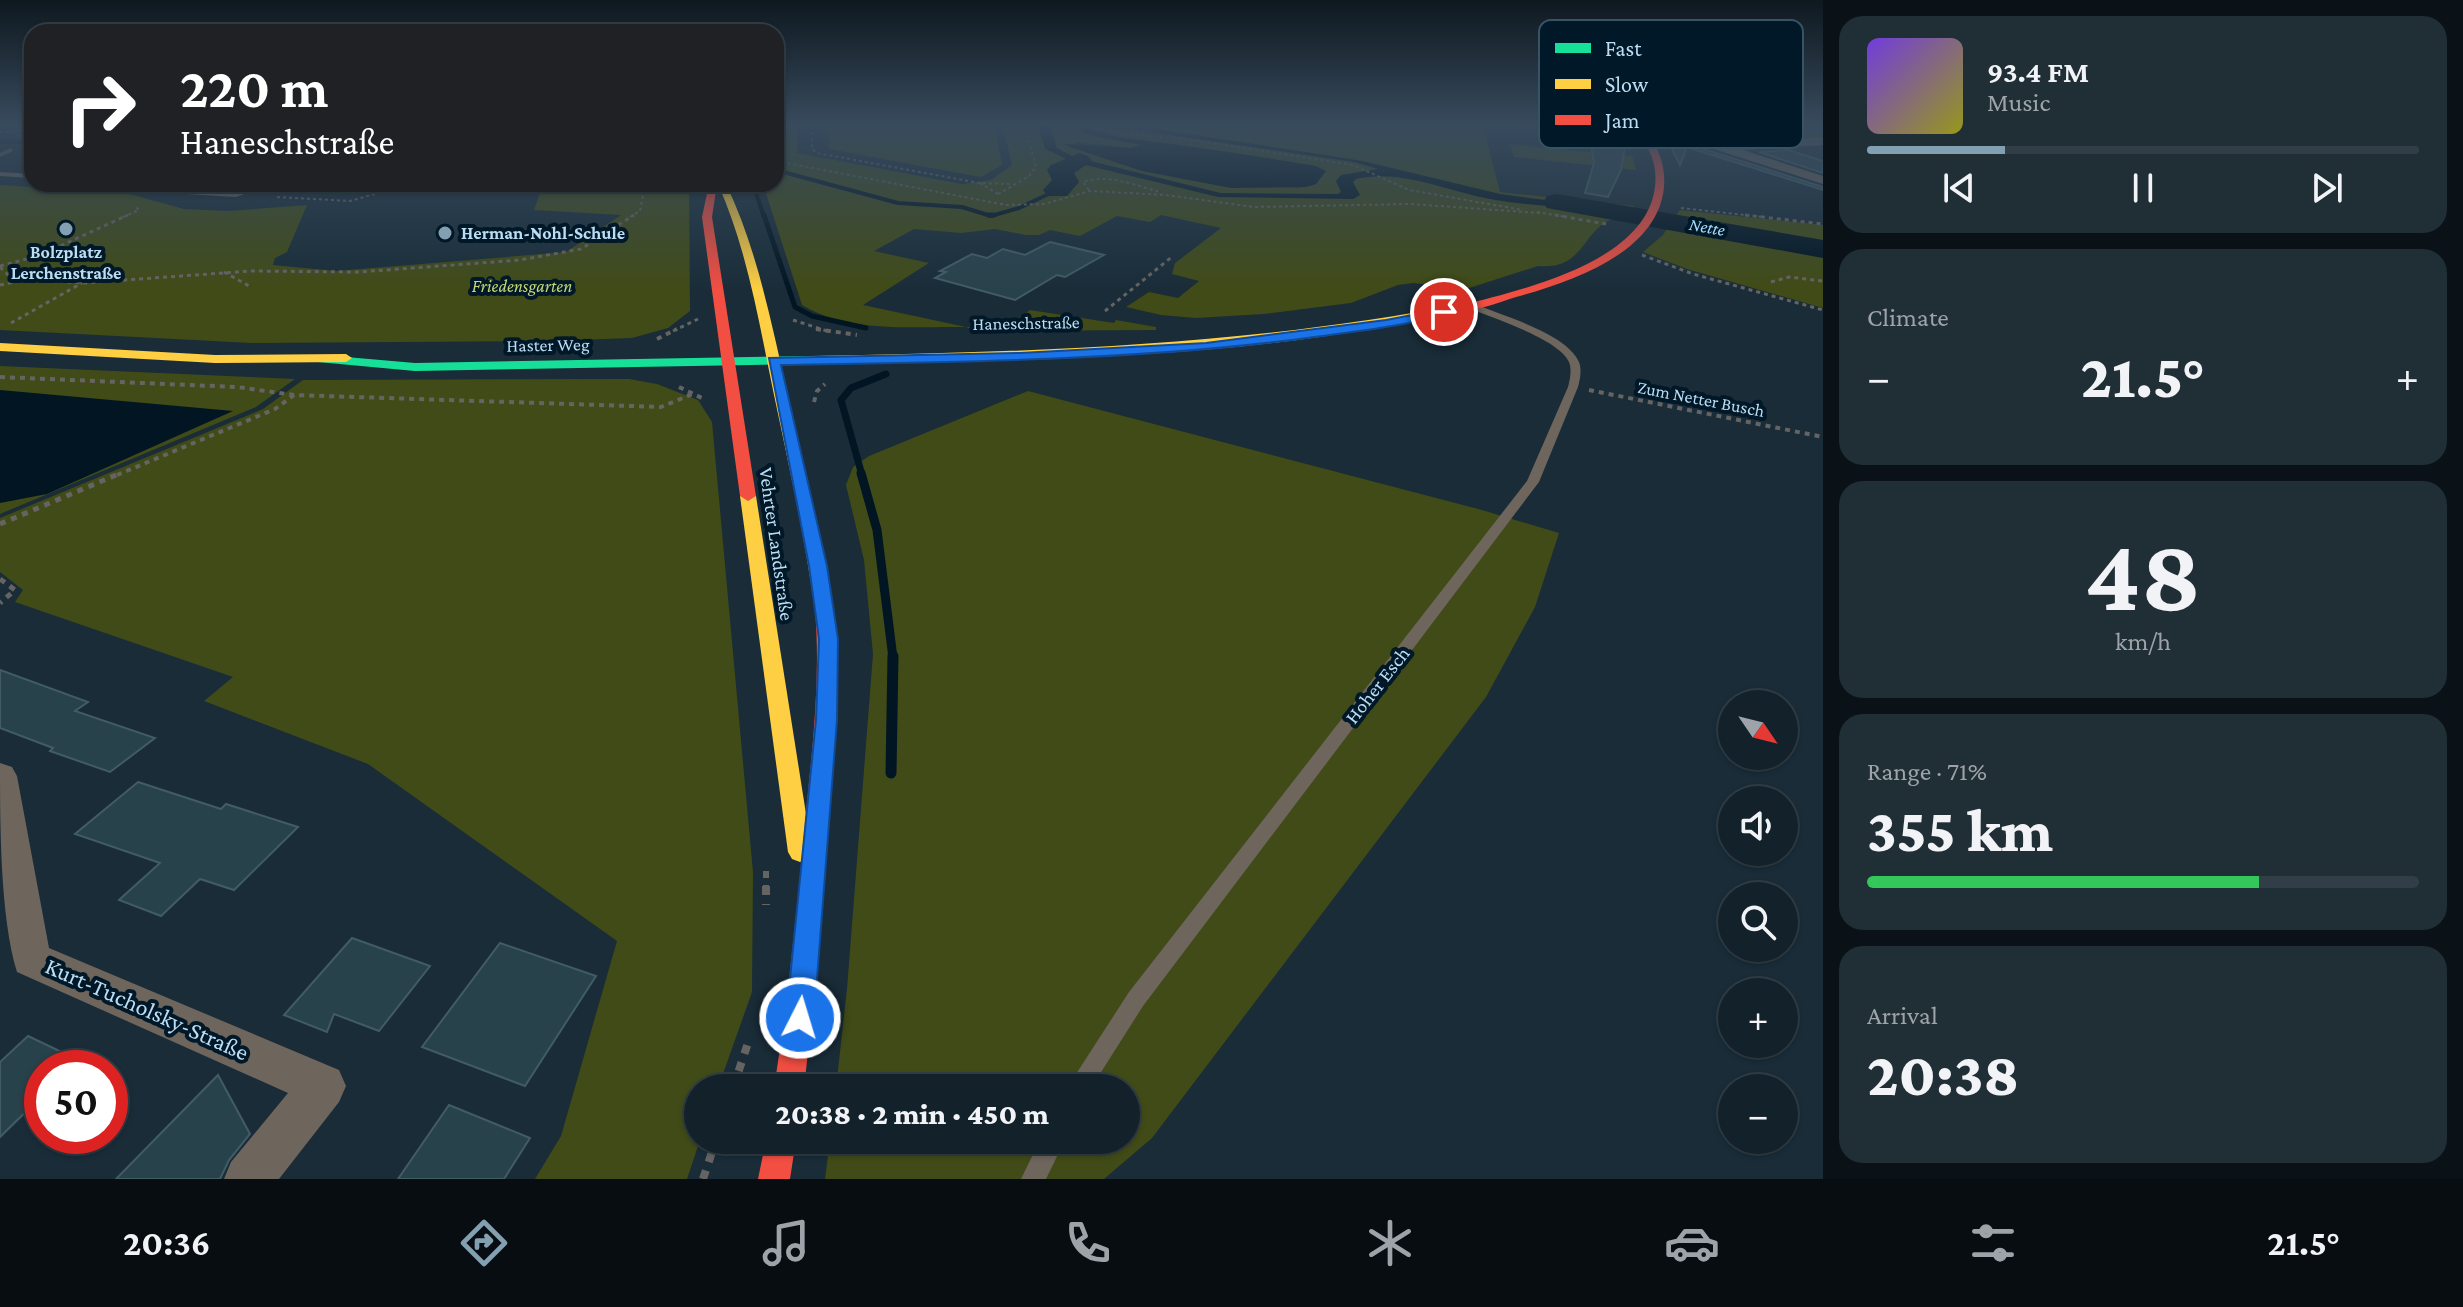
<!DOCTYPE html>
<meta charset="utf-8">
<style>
:root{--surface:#13212a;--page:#202e36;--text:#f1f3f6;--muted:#9da3a8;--line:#323e47;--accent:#839fb2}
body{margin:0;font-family:"Crimson Pro",serif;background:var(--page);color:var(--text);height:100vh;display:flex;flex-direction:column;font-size:30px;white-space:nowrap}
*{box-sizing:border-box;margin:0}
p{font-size:26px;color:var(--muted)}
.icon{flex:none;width:44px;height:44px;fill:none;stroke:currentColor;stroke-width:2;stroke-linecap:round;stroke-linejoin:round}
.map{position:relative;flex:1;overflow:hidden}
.sheet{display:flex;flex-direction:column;gap:16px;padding:16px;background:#0a1217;width:640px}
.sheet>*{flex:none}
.hud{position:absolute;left:24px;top:24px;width:760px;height:168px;border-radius:24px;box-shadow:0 2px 6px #0004,0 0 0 2px var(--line);background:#202124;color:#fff;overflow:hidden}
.needle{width:52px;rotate:125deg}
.controls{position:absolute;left:1718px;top:690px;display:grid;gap:16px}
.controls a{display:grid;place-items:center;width:80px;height:80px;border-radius:50%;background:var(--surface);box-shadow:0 2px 6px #0004,0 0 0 2px var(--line);font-size:40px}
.speed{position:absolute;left:24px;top:1050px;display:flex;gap:16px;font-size:40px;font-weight:700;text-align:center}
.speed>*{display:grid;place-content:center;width:104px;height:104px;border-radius:50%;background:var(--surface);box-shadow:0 2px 6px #0004,0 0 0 2px var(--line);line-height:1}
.speed .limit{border:12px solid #d22;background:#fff;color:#111}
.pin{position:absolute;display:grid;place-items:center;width:68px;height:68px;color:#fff;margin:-34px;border:4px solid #fff;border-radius:50%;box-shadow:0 2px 8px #0007}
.me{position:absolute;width:88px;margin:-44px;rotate:5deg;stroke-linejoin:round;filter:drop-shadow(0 0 6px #0008)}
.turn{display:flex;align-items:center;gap:28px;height:168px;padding:0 24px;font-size:36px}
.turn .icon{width:104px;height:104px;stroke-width:2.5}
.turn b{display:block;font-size:56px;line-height:68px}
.big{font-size:60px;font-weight:800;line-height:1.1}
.sheet .tile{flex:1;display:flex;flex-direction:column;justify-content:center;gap:12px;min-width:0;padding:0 28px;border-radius:24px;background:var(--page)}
.sheet .dial{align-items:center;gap:0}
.dial b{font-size:104px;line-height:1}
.song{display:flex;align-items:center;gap:24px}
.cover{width:96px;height:96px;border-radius:12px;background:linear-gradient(135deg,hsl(260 70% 55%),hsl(60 70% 35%))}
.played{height:8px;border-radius:4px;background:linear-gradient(90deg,var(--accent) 25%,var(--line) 25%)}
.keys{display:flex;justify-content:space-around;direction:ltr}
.heat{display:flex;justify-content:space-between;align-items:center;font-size:44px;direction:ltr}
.charge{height:12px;border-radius:6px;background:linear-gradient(90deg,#34c759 71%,var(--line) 0)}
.trip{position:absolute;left:684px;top:1074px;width:456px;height:80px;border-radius:40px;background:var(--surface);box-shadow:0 2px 6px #0004,0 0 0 2px var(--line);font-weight:800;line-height:80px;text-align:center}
.menu{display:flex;height:128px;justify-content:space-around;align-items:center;background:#080d11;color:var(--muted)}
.menu .icon{width:56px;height:56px}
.menu .active{color:var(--accent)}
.menu b{font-size:36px;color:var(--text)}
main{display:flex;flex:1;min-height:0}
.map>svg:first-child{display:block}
</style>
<main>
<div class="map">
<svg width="1823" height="1179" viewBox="0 0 1823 1179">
<rect width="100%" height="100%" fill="#192c38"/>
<!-- green -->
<g fill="#414b17" fill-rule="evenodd">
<path d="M776 126H798L797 153 962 184 991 180 1012 165 1003 126H1483L1500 192 1634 206C1625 217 1618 215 1606 222 1581 237 1581 270 1538 266L1466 289 1413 283 1398 285 1351 303 1264 314 1196 318 1161 315 1126 307 1149 292 1178 298 1199 281 1172 274 1175 263 1221 228 1161 215 1150 222 1117 216 1080 236 1050 230 1039 235H1026L995 229 961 233 914 229 874 251 929 263 863 305 966 327H1006L1030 310 1114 323 1116 320 1156 327V330L975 331 966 327C913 326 850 334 802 305L763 184H776ZM1151 141 1315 166 1300 188 1142 171 1070 147 1076 142 1131 148Z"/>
<polygon points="828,126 995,126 1002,165 981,177 829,149"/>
<polygon points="1744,126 1796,126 1823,131 1823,141 1799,143"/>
<polygon points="1510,144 1632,156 1636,170 1514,157"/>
<polygon points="543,184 689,184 690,311 668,328 632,338 549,341 252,343 0,330 0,185 126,193 184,209 229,211 307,205 287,252 275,258 273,265 336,271 566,252 621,215 534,210"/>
<polygon points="1680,210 1823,225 1823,247 1673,219"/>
<polygon points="1671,222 1823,250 1823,308 1687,269 1643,252 1663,235"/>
<polygon points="0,366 295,379 256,407 0,514"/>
<polygon points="629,379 657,384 698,400 712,422 753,872 752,992 718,1088 698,1088 700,1140 687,1179 535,1179 561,1136 617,941 368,764 204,701 233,677 15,602 23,590 0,572 0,518 263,409 303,380"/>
<polygon points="1028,391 1482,510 1559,533 1535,607 1486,697 1152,1138 1104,1179 825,1179 830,1140 1126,1140 1126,1088 836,1088 847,989 873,654 864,560 846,485 853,467 869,456"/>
</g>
<!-- water -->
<g fill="#021522">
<path d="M1038 126H1050L1057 148 1074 157 1221 193 1338 194 1341 192 1336 181 1341 175 1378 169 1354 162 1108 126 1157 129 1363 161 1500 194 1630 211 1627 215C1583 207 1540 207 1496 200 1450 193 1403 168 1356 179L1353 182 1360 195 1353 199 1218 197 1073 162 1045 149Z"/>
<path d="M1072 126C1090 126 1107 136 1125 138 1189 146 1252 155 1316 166L1326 171 1316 184 1306 187 1231 188 1142 171 1070 147 1064 144 1131 148 1141 145 1086 134Z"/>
<polygon points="0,390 233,411 47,494 0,503"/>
</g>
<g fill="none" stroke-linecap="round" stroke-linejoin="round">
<!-- stream-far4 -->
<g stroke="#021522" stroke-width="4">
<polyline points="0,142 32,142"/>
<polyline points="776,170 898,203 962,207 991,216 1019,208 1057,190"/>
<polyline points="753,184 764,217"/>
</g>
<!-- stream-far3 -->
<g stroke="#021522" stroke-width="5">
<polyline points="764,215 795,307 812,316 866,328"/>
<polyline points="988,215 994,215"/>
</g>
<!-- stream-far2 -->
<polyline stroke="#021522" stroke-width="7" points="862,475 841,400 851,388 886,374"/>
<!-- stream-far1 -->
<polyline stroke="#021522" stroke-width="9" points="861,473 877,530 893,658"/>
<!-- stream -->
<polyline stroke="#021522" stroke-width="11" points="891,773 893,656"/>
<!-- river -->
<g fill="#021522" fill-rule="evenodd">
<polygon points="1079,153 1088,156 1092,161 1074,173 1079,182 1067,196 1047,196 1043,190 1052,180 1047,170 1051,165"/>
<polygon points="1557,194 1823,240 1823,258 1547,208 1543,202 1547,196"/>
</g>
</g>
<!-- building -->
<g fill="#28424b" stroke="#425c66" stroke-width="2">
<polygon points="1588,126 1625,126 1627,136 1621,170 1608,197 1585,193 1594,163"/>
<polygon points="1668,141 1691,145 1823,187 1823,190 1687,147 1680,165"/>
<polygon points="1788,150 1823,161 1823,173 1759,152"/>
<polygon points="1050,242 1104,255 1065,277 1057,275 1015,300 935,278 946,272 940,271 972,254 987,258 1003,249 1025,255"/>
<polygon points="0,670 88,702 75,711 155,738 110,772 50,751 53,748 0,728"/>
<polygon points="138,782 221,809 226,804 298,827 234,890 200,879 161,916 119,900 160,863 75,834"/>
<polygon points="352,938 430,966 379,1031 334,1014 327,1032 284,1015"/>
<polygon points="500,943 596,976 525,1086 422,1047"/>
<polygon points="28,1036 95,1068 42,1068 42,1096 0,1137 0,1062"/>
<polygon points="218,1075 250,1134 229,1160 220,1179 116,1179"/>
<polygon points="449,1105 530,1138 504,1179 398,1179"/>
</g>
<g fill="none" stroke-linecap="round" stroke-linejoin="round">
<!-- path-far5 -->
<g stroke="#656463" stroke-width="2" stroke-dasharray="3 3" stroke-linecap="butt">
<polyline points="812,126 812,149 817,153 979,183 1013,184"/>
<polyline points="1095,126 1125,134 1187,139 1353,165 1409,190 1523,210"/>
<polyline points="0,132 32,130"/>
<polyline points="17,136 32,136"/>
<polyline points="776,161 1006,205 1044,204 1090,191 1166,195 1254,207 1411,204 1540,213"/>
<polyline points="980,183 998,194"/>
<path d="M1089 190 1083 182C1107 173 1137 186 1160 192"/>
<polyline points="998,194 1028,177 1036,167 1025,126"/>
<polyline points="277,197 350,201 410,184"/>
<polyline points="1681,208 1763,217"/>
<polyline points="1537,212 1567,217"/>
<polyline points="123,217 139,210 136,207"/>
<polyline points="630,217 640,211 645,184"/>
</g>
<!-- path-far4 -->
<g stroke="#656463" stroke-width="3" stroke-dasharray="4 4" stroke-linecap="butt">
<polyline points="1555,215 1606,224"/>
<polyline points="1745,215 1823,224"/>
<polyline points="1642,255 1693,274 1823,310"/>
<polyline points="0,266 38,256 128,215"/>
<polyline points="0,267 11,278 83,283 251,271 359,272 520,260 581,249 634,215"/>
<polyline points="224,272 251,287"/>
<polyline points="1771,282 1789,277 1823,281"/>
<polyline points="0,285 19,281"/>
<polyline points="1105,311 1173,256"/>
<polyline points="793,320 827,331"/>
<polyline points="11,323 82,283"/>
<polyline points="673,331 698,319"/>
</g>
<!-- path-far3 -->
<g stroke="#656463" stroke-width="4" stroke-dasharray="5 5" stroke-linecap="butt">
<polyline points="816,329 857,335"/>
<polyline points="657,339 677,329"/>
<polyline points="0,377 237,387 294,395 661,407 695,393"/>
<polyline points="679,387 706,400"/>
<polyline points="1589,390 1823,437"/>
<polyline points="814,402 817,391 825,384"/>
<polyline points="117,475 275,409 294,395"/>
</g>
<!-- path-far2 -->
<g stroke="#656463" stroke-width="5" stroke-dasharray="6 6" stroke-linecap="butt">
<polyline points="0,524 121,473"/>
<polyline points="0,579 15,590 0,603"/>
</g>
<!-- path-far1 -->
<polyline stroke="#656463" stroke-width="6" stroke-dasharray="7 7" stroke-linecap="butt" points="766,871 766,888"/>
<!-- path -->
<g stroke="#656463" stroke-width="8" stroke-dasharray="9 9" stroke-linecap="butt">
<polyline points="766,886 766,905"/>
<polyline points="733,1088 749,1040"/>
<polyline points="703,1179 716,1140"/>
</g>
<!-- lane -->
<g fill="#6e655d" fill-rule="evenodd">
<polygon points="11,148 13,151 0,157 0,153"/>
<polygon points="0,172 32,174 32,178 0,176"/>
<polygon points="49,184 87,184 235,193 262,184 272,184 236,197 52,186"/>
<path d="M1469 304H1475C1503 316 1566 333 1579 362 1582 370 1580 379 1578 387L1539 482 1143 1006 1091 1088H1067L1129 992 1527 481 1568 387C1570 379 1572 370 1569 362 1559 339 1492 318 1469 308Z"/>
<polygon points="1040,1140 1065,1140 1046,1179 1021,1179"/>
</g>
<!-- street -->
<g fill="#6e655d" fill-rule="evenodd">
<polygon points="1642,127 1694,135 1732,147 1738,143 1823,137 1823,145 1743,150 1823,176 1823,184 1692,142 1638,134 1638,128"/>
<path d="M0 763 12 767 17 776 49 948 339 1070 346 1086 339 1102 279 1179H224L231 1162 288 1093 17 972C0 917 0 823 0 763Z"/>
</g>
<!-- fast -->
<polygon fill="#16e098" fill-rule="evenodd" points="323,355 415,363 811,356 817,360 811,364 415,371 318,362 317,359"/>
<!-- slow -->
<g fill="#ffcf43" fill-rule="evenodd">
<path d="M718 184H726C758 251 771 323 788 395 804 466 821 537 833 610L824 616 815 610C805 538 789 466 774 395 759 323 748 252 718 184Z"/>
<path d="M1467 303 1471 305V309C1255 360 1031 360 811 364L805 360 811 356C1034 352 1247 346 1467 303Z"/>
<polygon points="0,343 215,355 346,354 352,358 346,362 215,363 0,351"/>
<polygon points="748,491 756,496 812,852 808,859 800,862 792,859 788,852 740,496"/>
</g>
<!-- jam -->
<g fill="#f24e42" fill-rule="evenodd">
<path d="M1632 126H1640C1657 143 1666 163 1664 187 1658 253 1571 282 1516 297 1500 302 1480 311 1463 309V305C1524 289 1646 262 1655 187 1658 162 1648 144 1632 126Z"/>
<polygon points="709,184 717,184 712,217 756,496 748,501 740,496 702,217"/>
<path d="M824 604 833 610 837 662 835 741 819 954 804 1088H774C788 1000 797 911 805 822 812 751 821 681 815 610Z"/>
<polygon points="766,1140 796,1140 790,1179 758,1179"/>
</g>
</g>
<!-- sky -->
<linearGradient id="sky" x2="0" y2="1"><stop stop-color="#0e181f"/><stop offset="0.43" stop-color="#384b5e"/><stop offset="1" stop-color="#384b5e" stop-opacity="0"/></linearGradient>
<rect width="1823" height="291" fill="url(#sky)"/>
<!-- route -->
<path fill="#1a73e8" stroke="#114b97" stroke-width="2" d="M1444 309 1448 310V315C1396 327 1344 333 1292 340 1122 361 952 362 781 365L827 566 838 639 837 720 814 1018 810 1027 800 1031 790 1027 786 1018 816 720 819 639 809 566 769 358 1020 353 1206 343 1386 320Z"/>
<!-- markers -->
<g fill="#839fb2" stroke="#001827" stroke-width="3">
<circle cx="66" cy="229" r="8"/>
<circle cx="445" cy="233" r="8"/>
</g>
<g text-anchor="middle" stroke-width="8" stroke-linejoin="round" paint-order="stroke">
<!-- far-water labels -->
<g font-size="18" font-style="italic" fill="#a2d9fd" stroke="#001827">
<text transform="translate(1707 227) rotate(10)" y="6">Nette</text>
</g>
<!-- far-poi labels -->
<g font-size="18" font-weight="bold" fill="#bcddf3" stroke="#001827" text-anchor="start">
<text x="461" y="239">Herman-Nohl-Schule</text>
<text x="66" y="258" text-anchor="middle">Bolzplatz<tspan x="66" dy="21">Lerchenstraße</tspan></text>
</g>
<!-- far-park labels -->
<g font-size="18" font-style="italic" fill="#c6d875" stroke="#001827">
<text x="522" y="292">Friedensgarten</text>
</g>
<!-- far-street labels -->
<g font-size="18" fill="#bcddf3" stroke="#001827">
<text transform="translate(1026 323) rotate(-1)" y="6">Haneschstraße</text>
<text transform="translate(548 345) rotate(-1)" y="6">Haster Weg</text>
<text transform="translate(1701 399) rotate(11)" y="6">Zum Netter Busch</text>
</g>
<!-- street labels -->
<g font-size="20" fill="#bcddf3" stroke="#001827">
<text transform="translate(777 544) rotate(82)" y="7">Vehrter Landstraße</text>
<text transform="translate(1377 685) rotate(-52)" y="7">Hoher Esch</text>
</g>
<!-- near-street labels -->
<g font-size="24" fill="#bcddf3" stroke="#001827">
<text transform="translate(147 1009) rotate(24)" y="8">Kurt-Tucholsky-Straße</text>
</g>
</g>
<!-- legend -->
<rect x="1539" y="20" width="264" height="128" rx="12" fill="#001827" stroke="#385364" stroke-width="2"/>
<rect x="1555" y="43" width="36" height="10" fill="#16e098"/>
<rect x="1555" y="79" width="36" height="10" fill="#ffcf43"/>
<rect x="1555" y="115" width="36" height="10" fill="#f24e42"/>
<g font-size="22" fill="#bcddf3">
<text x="1605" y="56">Fast</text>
<text x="1605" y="92">Slow</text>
<text x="1605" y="128">Jam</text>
</g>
</svg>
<div class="controls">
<a><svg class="needle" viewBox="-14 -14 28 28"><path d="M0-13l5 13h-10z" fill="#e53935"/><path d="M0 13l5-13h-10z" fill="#9da3a8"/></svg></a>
<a><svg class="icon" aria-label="sound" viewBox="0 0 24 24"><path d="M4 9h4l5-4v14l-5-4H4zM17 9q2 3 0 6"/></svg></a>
<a><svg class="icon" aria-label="search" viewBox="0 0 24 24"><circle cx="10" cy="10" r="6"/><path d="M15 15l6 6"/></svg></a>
<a>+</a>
<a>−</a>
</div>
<div class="speed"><div class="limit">50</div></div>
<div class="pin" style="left:1444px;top:312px;background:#d93025"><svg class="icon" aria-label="arrive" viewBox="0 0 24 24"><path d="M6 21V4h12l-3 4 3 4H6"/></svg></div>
<svg class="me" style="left:800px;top:1018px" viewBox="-20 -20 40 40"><circle r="17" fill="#1a73e8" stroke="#fff" stroke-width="3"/><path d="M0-11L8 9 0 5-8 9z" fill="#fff"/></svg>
<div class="trip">20:38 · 2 min · 450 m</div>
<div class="hud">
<div class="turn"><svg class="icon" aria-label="right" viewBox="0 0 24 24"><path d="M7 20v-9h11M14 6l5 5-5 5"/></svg><div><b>220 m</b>Haneschstraße</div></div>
</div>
</div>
<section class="sheet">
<div class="tile">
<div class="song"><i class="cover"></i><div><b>93.4 FM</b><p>Music</p></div></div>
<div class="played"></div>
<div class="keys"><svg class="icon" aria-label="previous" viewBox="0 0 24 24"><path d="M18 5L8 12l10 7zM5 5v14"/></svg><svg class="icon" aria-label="pause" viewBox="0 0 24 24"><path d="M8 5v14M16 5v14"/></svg><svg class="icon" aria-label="next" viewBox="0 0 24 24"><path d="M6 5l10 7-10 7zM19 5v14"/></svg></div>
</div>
<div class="tile"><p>Climate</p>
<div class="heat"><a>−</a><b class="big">21.5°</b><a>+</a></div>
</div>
<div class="tile dial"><b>48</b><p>km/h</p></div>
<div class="tile"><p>Range · 71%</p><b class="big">355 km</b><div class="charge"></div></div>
<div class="tile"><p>Arrival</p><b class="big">20:38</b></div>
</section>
</main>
<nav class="menu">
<b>20:36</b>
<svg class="icon active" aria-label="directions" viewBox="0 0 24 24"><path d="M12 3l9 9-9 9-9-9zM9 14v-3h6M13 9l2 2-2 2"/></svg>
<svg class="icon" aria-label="music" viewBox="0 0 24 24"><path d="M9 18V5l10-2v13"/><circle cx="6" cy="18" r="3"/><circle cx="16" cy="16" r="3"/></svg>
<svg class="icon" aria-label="phone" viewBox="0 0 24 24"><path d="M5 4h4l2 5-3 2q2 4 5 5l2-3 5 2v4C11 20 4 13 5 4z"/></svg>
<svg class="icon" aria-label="climate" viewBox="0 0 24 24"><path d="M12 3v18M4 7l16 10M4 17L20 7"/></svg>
<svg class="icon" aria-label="car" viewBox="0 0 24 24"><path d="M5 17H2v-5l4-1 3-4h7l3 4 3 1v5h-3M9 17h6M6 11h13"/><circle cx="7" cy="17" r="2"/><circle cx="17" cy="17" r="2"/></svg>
<svg class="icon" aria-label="filters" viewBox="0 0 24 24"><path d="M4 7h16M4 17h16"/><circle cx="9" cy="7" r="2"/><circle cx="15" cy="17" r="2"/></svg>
<b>21.5°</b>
</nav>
